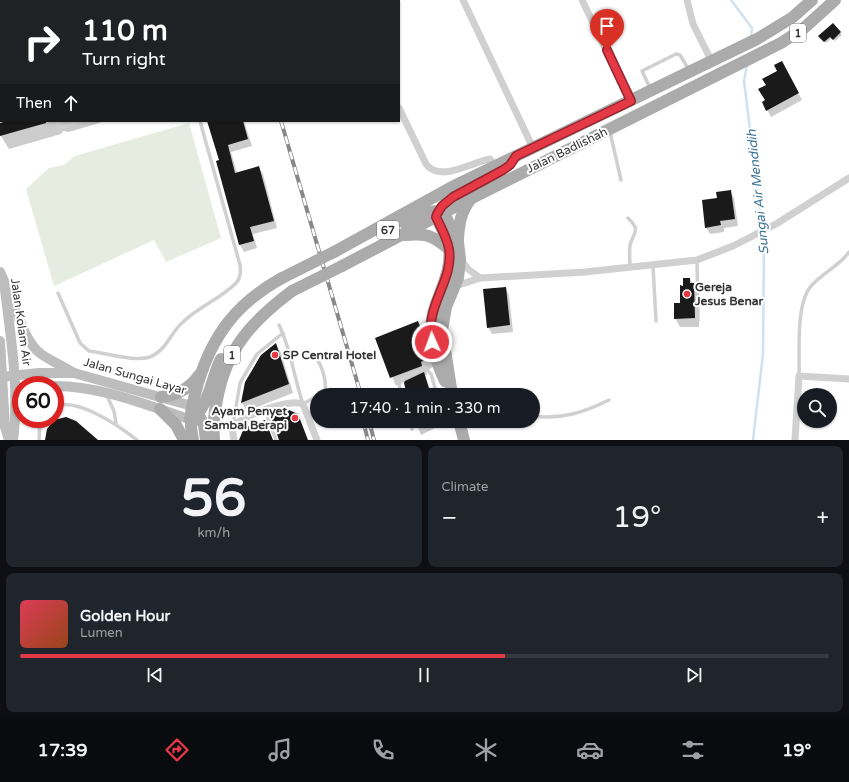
<!DOCTYPE html>
<meta charset="utf-8">
<style>
:root{--surface:#171b24;--page:#20242c;--text:#f1f3f6;--muted:#9ea1a6;--line:#363941;--accent:#e63946}
body{margin:0;font-family:"Varela Round",sans-serif;background:var(--page);color:var(--text);height:100vh;display:flex;flex-direction:column;font-size:15px;white-space:nowrap}
*{box-sizing:border-box;margin:0}
p{font-size:13px;color:var(--muted)}
.icon{flex:none;width:22px;height:22px;fill:none;stroke:currentColor;stroke-width:2;stroke-linecap:round;stroke-linejoin:round}
.map{position:relative;height:440px;overflow:hidden}
.details{display:flex;flex-direction:column;gap:6px;padding:6px;background:#0d0f14;flex:1}
.details>*{flex:none}
.top-card{position:absolute;left:0px;top:0px;width:400px;height:122px;box-shadow:0 1px 3px #0004;background:#202124;color:#fff;overflow:hidden}
.controls{position:absolute;left:797px;top:388px;display:grid;gap:8px}
.controls a{display:grid;place-items:center;width:40px;height:40px;border-radius:50%;background:var(--surface);box-shadow:0 1px 3px #0004;font-size:20px}
.speed{position:absolute;left:12px;top:376px;display:flex;gap:8px;font-size:20px;font-weight:700;text-align:center}
.speed>*{display:grid;place-content:center;width:52px;height:52px;border-radius:50%;background:var(--surface);box-shadow:0 1px 3px #0004;line-height:1}
.speed .limit{border:6px solid #d22;background:#fff;color:#111}
.pin{position:absolute;display:grid;place-items:center;width:34px;height:34px;color:#fff;margin:-41px -17px;border-radius:50% 50% 50% 0;rotate:-45deg;box-shadow:0 0 4px #0007}
.pin .icon{rotate:45deg}
.me{position:absolute;width:44px;margin:-22px;rotate:358deg;stroke-linejoin:round;filter:drop-shadow(0 0 3px #0008)}
.turn{display:flex;align-items:center;gap:14px;height:84px;padding:0 16px;font-size:18px}
.turn .icon{width:52px;height:52px;stroke-width:2.5}
.turn b{display:block;font-size:28px;line-height:34px}
.then{display:flex;align-items:center;height:38px;padding:0 16px;background:#0003;gap:8px;font-size:15px}
.big{font-size:30px;font-weight:600;line-height:1.1}
.details .widget{flex:1;display:flex;flex-direction:column;justify-content:center;gap:6px;min-width:0;padding:0 14px;border-radius:8px;background:var(--page)}
.details .dial{align-items:center;gap:0}
.dial b{font-size:52px;line-height:1}
.song{display:flex;align-items:center;gap:12px}
.cover{width:48px;height:48px;border-radius:6px;background:linear-gradient(135deg,hsl(350 70% 55%),hsl(20 70% 35%))}
.played{height:4px;border-radius:2px;background:linear-gradient(90deg,var(--accent) 60%,var(--line) 60%)}
.keys{display:flex;justify-content:space-around;direction:ltr}
.heat{display:flex;justify-content:space-between;align-items:center;font-size:22px;direction:ltr}
.details .tiles{flex:1;display:grid;gap:6px;grid-template-columns:1fr 1fr}
.widget:last-child{grid-column:span 2}
.trip{position:absolute;left:310px;top:388px;width:230px;height:40px;border-radius:20px;background:var(--surface);box-shadow:0 1px 3px #0004;font-weight:600;line-height:40px;text-align:center}
.menu{display:flex;height:64px;justify-content:space-around;align-items:center;background:#090b0e;color:var(--muted)}
.menu .icon{width:28px;height:28px}
.menu .current{color:var(--accent)}
.menu b{font-size:18px;color:var(--text)}
.map>svg:first-child{display:block}
</style>
<div class="map">
<svg width="849" height="440" viewBox="0 0 849 440">
<rect width="100%" height="100%" fill="#fff"/>
<!-- green -->
<polygon fill="#e6ecdf" points="189,123 221,238 166,262 154,240 54,286 26,189 49,168 64,165 75,156"/>
<!-- shadow -->
<g fill="#0003">
<rect x="169" y="0" width="26" height="1"/>
<polygon points="832,24 842,35 835,41 832,38 826,43 820,38"/>
<polygon points="782,62 802,100 771,117 763,102 766,101 767,86 778,71"/>
<polygon points="0,91 1,91 0,118"/>
<polygon points="11,121 106,121 69,132 63,131 61,134 9,149 1,136 0,124"/>
<polygon points="208,121 244,121 252,146 231,152 237,173 259,167 263,174 277,228 253,234 257,248 244,252 240,245 217,162 220,161"/>
<polygon points="730,191 734,198 738,226 724,228 724,232 710,234 706,227 718,199"/>
<polygon points="690,279 699,293 699,327 680,327 675,318 681,304 684,287"/>
<polygon points="506,288 509,295 513,332 492,334 488,327"/>
<polygon points="418,323 429,347 433,367 426,371 427,375 425,375 432,395 408,395 404,382 396,386 376,338"/>
<polygon points="276,344 281,353 293,393 247,411 242,403 246,382"/>
<polygon points="415,421 440,421 441,425 421,435"/>
</g>
<g fill="none" stroke-linecap="round" stroke-linejoin="round">
<!-- stream -->
<g stroke="#cfe2ee" stroke-width="2.5">
<polyline points="731,0 752,28 751,38"/>
<polyline points="747,65 744,81 764,241 763,354 753,440"/>
</g>
</g>
<!-- building -->
<g fill="#1a1a1a">
<polygon points="833,23 841,32 833,40 830,37 824,42 818,36"/>
<polygon points="782,61 799,93 766,111 762,102 765,100 758,89 766,85 762,79 777,71 774,65"/>
<polygon points="7,121 46,121 46,123 0,136 0,123"/>
<polygon points="207,121 243,121 248,139 228,145 235,173 259,166 274,221 250,227 254,241 239,245 216,161 219,160"/>
<polygon points="731,190 735,219 720,221 721,225 705,228 702,200 717,198 716,192"/>
<polygon points="683,278 690,278 690,283 694,283 695,318 674,319 674,303 680,303 680,285 683,286"/>
<polygon points="506,287 510,325 487,328 483,289"/>
<polygon points="418,321 424,337 428,358 421,362 422,366 390,378 375,338"/>
<polygon points="276,343 289,384 241,403 245,382 261,355"/>
<polygon points="424,372 431,395 407,395 404,383 405,381"/>
<polygon points="289,410 298,414 308,440 279,440 271,417"/>
<polygon points="66,417 76,421 98,440 45,440 47,429 54,420"/>
<polygon points="265,420 273,440 239,440 244,428"/>
</g>
<g fill="none" stroke-linecap="round" stroke-linejoin="round">
<!-- service -->
<g stroke="#d0d0d0" stroke-width="3.5">
<polyline points="650,88 642,71 676,54 680,55 689,70"/>
<polyline points="0,111 1,111"/>
<polyline points="57,121 59,128 83,121"/>
<polyline points="610,132 621,180"/>
<path d="M628 218C641 231 634 231 630 245 629 253 630 260 630 268"/>
<polyline points="697,260 698,321"/>
<polyline points="653,266 656,321"/>
<path d="M58 293 80 343 89 351C105 353 135 362 150 357 167 350 170 333 183 322 198 307 220 299 235 284 241 279 241 272 240 265L200 121"/>
<path d="M279 325C291 349 294 378 303 404L317 396"/>
<path d="M311 353C321 360 327 380 325 392L319 395"/>
<path d="M799 376C800 352 795 303 812 285 824 272 839 266 849 252"/>
<polyline points="106,394 114,411 116,423"/>
<polyline points="401,395 399,384 403,378 425,368 431,374 437,395"/>
<path d="M55 406C79 398 119 426 137 440"/>
<polyline points="265,410 276,440"/>
<path d="M533 416C561 420 585 412 609 400"/>
<polyline points="409,421 412,429"/>
<polyline points="233,425 240,383 257,354 283,333"/>
<polyline points="461,425 473,421"/>
<polyline points="39,440 40,419"/>
</g>
<!-- minor -->
<g stroke="#d0d0d0" stroke-width="7">
<polyline points="348,0 348,1"/>
<polyline points="463,0 533,148"/>
<polyline points="582,0 631,101"/>
<polyline points="687,0 693,24 712,62"/>
<path d="M399 108 426 164C440 183 471 162 490 159L495 166"/>
<polyline points="460,259 468,269 480,278"/>
<polyline points="456,286 480,278 585,272 697,260 733,246 776,224 849,178"/>
<path d="M234 440 232 428C241 416 289 398 303 404L317 440"/>
<polyline points="795,440 799,376 849,379"/>
</g>
<!-- secondary -->
<g stroke="#bdbdbd" stroke-width="10">
<path d="M0 272 4 281C10 334 20 387 13 440"/>
<path d="M9 293C17 311 25 343 41 354 51 361 63 366 74 373"/>
<polyline points="0,341 5,427 9,440"/>
<polyline points="0,377 39,373 74,373 192,406"/>
<path d="M55 386C101 386 146 405 189 419"/>
</g>
<!-- primary -->
<g stroke="#ababab" stroke-width="12">
<polyline points="444,213 458,242 460,259 458,278 446,307 442,330 452,395"/>
<polyline points="436,216 448,200 485,180"/>
<path d="M436 217C441 227 447 237 449 248 452 269 441 288 435 307 426 332 434 358 445 381"/>
<path d="M403 222C416 215 430 208 444 213"/>
<path d="M405 235C426 233 432 235 449 249"/>
<path d="M458 239C459 223 461 212 470 200"/>
<polyline points="334,252 452,187 757,39 793,17 812,0"/>
<polyline points="342,266 472,198 781,43 804,28 835,0"/>
<path d="M161 397C177 395 190 389 199 375"/>
<polyline points="194,407 204,425 206,440"/>
<polyline points="160,409 176,425 184,440"/>
<path d="M190 419C208 412 212 375 221 359"/>
<polyline points="459,421 464,440"/>
<path d="M193 440C188 416 192 406 198 383 213 334 237 303 282 278"/>
<path d="M214 440C213 426 214 413 217 400 226 349 252 321 292 291"/>
</g>
<!-- rail casing -->
<g stroke="#888" stroke-width="4">
<g id="rail">
<polyline points="246,0 246,1"/>
<polyline points="281,121 361,395"/>
<polyline points="363,421 368,440"/>
<polyline points="369,421 374,440"/>
</g>
</g>
<!-- rail -->
<use href="#rail" stroke="#fff" stroke-width="2.5" stroke-dasharray="8" stroke-linecap="butt"/>
<!-- primary-bridge -->
<g stroke="#ababab" stroke-width="12">
<polyline points="282,278 334,252"/>
<polyline points="292,291 342,266"/>
</g>
</g>
<g fill="none" stroke-linecap="round" stroke-linejoin="round">
<!-- route casing -->
<g stroke="#96252e" stroke-width="10">
<path id="route" d="M432 342C431 334 430 326 432 317 436 294 453 274 449 249 447 238 441 227 436 217L437 214 442 206 453 197 503 170 510 165 516 156 631 101 607 50"/>
</g>
<!-- route -->
<use href="#route" stroke="#e63946" stroke-width="7"/>
</g>
<!-- markers -->
<g fill="#e63946" stroke="#fff" stroke-width="1.5">
<circle cx="687" cy="294" r="4"/>
<circle cx="275" cy="355" r="4"/>
<circle cx="295" cy="418" r="4"/>
</g>
<g text-anchor="middle" stroke-width="4" stroke-linejoin="round" paint-order="stroke">
<!-- shield labels -->
<g fill="#fff" stroke="#707070" stroke-width="1">
<rect x="790" y="24" width="16" height="18" rx="3"/>
<rect x="377" y="221" width="22" height="18" rx="3"/>
<rect x="224" y="346" width="16" height="18" rx="3"/>
</g>
<g font-size="11" font-weight="bold" fill="#333">
<text x="798" y="37">1</text>
<text x="388" y="234">67</text>
<text x="232" y="359">1</text>
</g>
<!-- street labels -->
<g font-size="12" fill="#333" stroke="#fff">
<text transform="translate(567 150) rotate(-26)" y="4">Jalan Badlishah</text>
<text transform="translate(21 322) rotate(82)" y="4">Jalan Kolam Air</text>
<text transform="translate(135 376) rotate(16)" y="4">Jalan Sungai Layar</text>
</g>
<!-- poi labels -->
<g font-size="12" font-weight="bold" fill="#333" stroke="#fff" text-anchor="start">
<text x="695" y="291">Gereja<tspan x="695" dy="14">Jesus Benar</tspan></text>
<text x="283" y="359">SP Central Hotel</text>
<text x="287" y="415" text-anchor="end">Ayam Penyet<tspan x="287" dy="14">Sambal Berapi</tspan></text>
</g>
<!-- water labels -->
<g font-size="13" font-style="italic" fill="#3f7597" stroke="#fff">
<text transform="translate(757 192) rotate(-96)" y="5">Sungai Air Mendidih</text>
</g>
</g>
</svg>
<div class="controls">
<a><svg class="icon" aria-label="search" viewBox="0 0 24 24"><circle cx="10" cy="10" r="6"/><path d="M15 15l6 6"/></svg></a>
</div>
<div class="speed"><div class="limit">60</div></div>
<div class="pin" style="left:607px;top:50px;background:#d93025"><svg class="icon" aria-label="arrive" viewBox="0 0 24 24"><path d="M6 21V4h12l-3 4 3 4H6"/></svg></div>
<svg class="me" style="left:432px;top:342px" viewBox="-20 -20 40 40"><circle r="17" fill="#e63946" stroke="#fff" stroke-width="3"/><path d="M0-11L8 9 0 5-8 9z" fill="#fff"/></svg>
<div class="trip">17:40 · 1 min · 330 m</div>
<div class="top-card">
<div class="turn"><svg class="icon" aria-label="right" viewBox="0 0 24 24"><path d="M7 20v-9h11M14 6l5 5-5 5"/></svg><div><b>110 m</b>Turn right</div></div>
<div class="then">Then<svg class="icon" aria-label="ahead" viewBox="0 0 24 24"><path d="M12 20V5M6 11l6-6 6 6"/></svg></div>
</div>
</div>
<section class="details">
<div class="tiles">
<div class="widget dial"><b>56</b><p>km/h</p></div>
<div class="widget"><p>Climate</p>
<div class="heat"><a>−</a><b class="big">19°</b><a>+</a></div>
</div>
<div class="widget">
<div class="song"><i class="cover"></i><div><b>Golden Hour</b><p>Lumen</p></div></div>
<div class="played"></div>
<div class="keys"><svg class="icon" aria-label="previous" viewBox="0 0 24 24"><path d="M18 5L8 12l10 7zM5 5v14"/></svg><svg class="icon" aria-label="pause" viewBox="0 0 24 24"><path d="M8 5v14M16 5v14"/></svg><svg class="icon" aria-label="next" viewBox="0 0 24 24"><path d="M6 5l10 7-10 7zM19 5v14"/></svg></div>
</div>
</div>
</section>
<nav class="menu">
<b>17:39</b>
<svg class="icon current" aria-label="directions" viewBox="0 0 24 24"><path d="M12 3l9 9-9 9-9-9zM9 14v-3h6M13 9l2 2-2 2"/></svg>
<svg class="icon" aria-label="music" viewBox="0 0 24 24"><path d="M9 18V5l10-2v13"/><circle cx="6" cy="18" r="3"/><circle cx="16" cy="16" r="3"/></svg>
<svg class="icon" aria-label="phone" viewBox="0 0 24 24"><path d="M5 4h4l2 5-3 2q2 4 5 5l2-3 5 2v4C11 20 4 13 5 4z"/></svg>
<svg class="icon" aria-label="climate" viewBox="0 0 24 24"><path d="M12 3v18M4 7l16 10M4 17L20 7"/></svg>
<svg class="icon" aria-label="car" viewBox="0 0 24 24"><path d="M5 17H2v-5l4-1 3-4h7l3 4 3 1v5h-3M9 17h6M6 11h13"/><circle cx="7" cy="17" r="2"/><circle cx="17" cy="17" r="2"/></svg>
<svg class="icon" aria-label="filters" viewBox="0 0 24 24"><path d="M4 7h16M4 17h16"/><circle cx="9" cy="7" r="2"/><circle cx="15" cy="17" r="2"/></svg>
<b>19°</b>
</nav>
